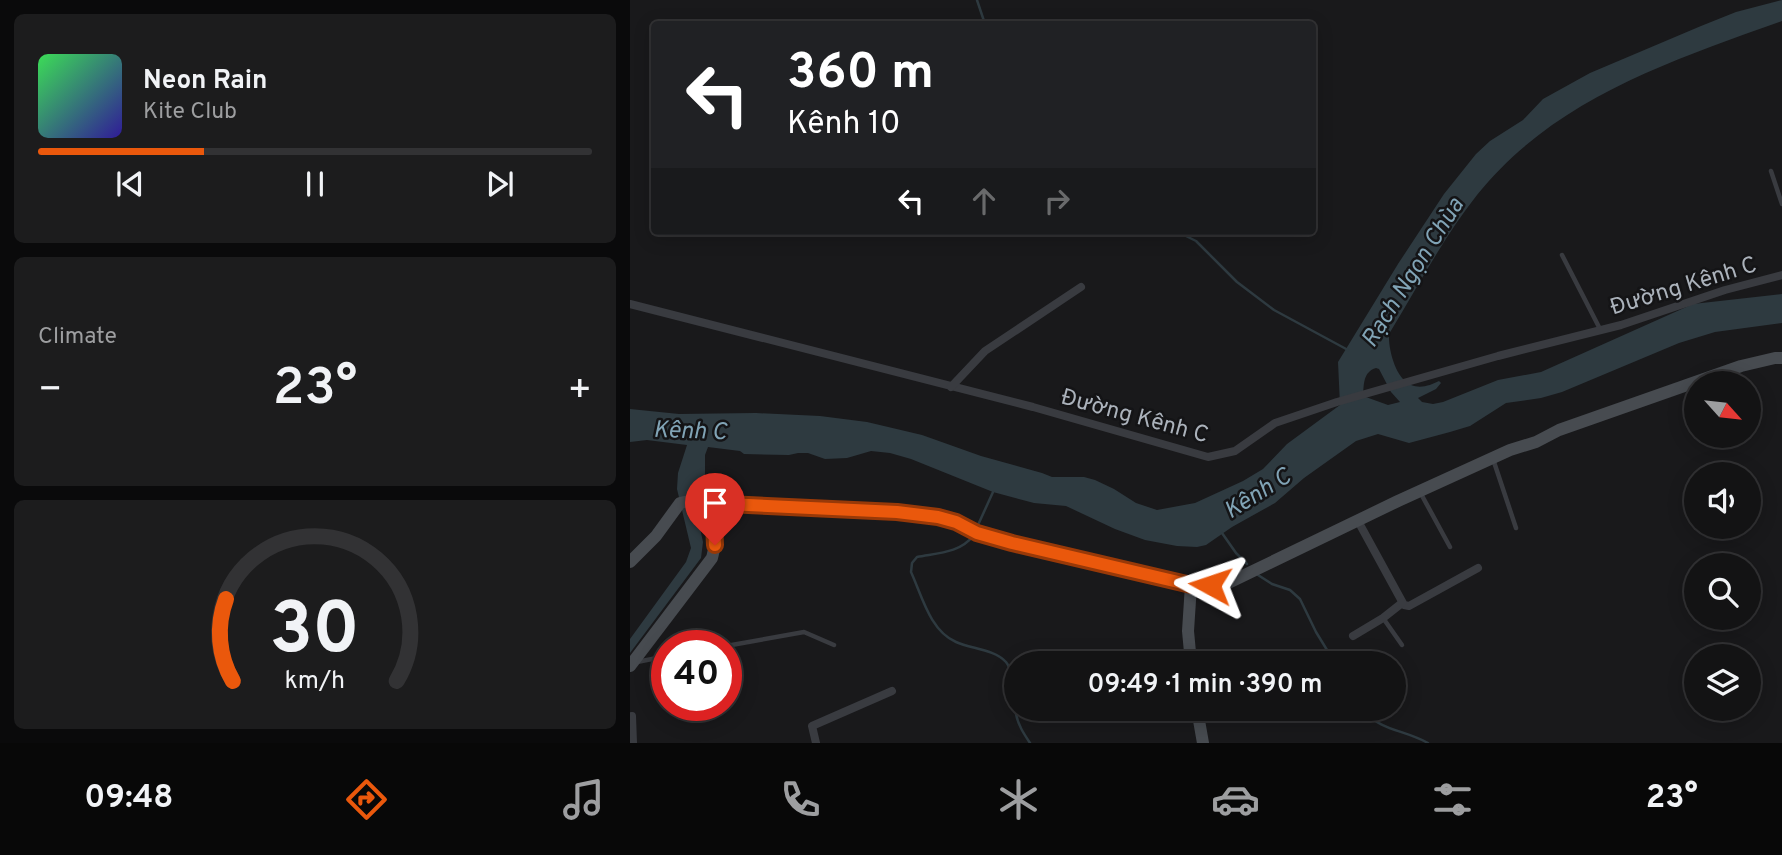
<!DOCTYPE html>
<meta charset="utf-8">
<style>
:root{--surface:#131314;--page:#1c1c1d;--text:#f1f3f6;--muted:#9d9ea0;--line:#323234;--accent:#ea580c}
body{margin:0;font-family:Overpass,sans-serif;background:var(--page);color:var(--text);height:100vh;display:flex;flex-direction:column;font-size:26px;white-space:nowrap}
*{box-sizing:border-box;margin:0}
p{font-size:23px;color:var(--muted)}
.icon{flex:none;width:38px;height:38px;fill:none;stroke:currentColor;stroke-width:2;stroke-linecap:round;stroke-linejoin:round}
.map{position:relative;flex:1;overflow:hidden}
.panel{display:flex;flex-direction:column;gap:14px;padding:14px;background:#0a0a0b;width:630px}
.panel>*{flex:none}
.top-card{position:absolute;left:21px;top:21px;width:665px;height:214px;border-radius:7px;box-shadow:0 4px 18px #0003,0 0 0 2px var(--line);background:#202124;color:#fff;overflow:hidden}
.needle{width:46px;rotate:117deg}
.fabs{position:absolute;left:1054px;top:371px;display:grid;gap:14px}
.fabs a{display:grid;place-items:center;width:77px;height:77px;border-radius:50%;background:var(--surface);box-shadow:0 4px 18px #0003,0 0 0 2px var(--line);font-size:35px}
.speed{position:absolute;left:21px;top:630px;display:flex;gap:14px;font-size:35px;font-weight:700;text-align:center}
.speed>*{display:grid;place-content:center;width:91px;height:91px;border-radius:50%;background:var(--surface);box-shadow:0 4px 18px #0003,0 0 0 2px var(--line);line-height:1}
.speed .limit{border:10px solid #d22;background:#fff;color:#111}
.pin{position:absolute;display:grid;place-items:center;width:60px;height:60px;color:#fff;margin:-72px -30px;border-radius:50% 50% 50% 0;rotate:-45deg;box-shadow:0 0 7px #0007}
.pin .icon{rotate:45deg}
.me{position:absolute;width:77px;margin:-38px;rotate:275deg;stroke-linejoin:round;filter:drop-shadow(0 0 5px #0008)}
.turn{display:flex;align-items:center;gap:24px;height:147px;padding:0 21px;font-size:32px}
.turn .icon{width:91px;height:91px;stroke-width:2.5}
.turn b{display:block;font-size:49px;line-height:60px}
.lanes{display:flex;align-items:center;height:66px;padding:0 21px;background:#0003;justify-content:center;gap:35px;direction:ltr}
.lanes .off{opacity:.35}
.big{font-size:52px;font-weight:600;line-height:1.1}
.panel .tile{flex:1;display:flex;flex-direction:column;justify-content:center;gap:10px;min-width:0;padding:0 24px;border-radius:10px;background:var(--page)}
.panel .dial{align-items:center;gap:0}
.dial svg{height:182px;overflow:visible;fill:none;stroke:var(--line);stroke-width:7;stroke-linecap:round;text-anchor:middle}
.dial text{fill:var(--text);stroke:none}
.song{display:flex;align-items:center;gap:21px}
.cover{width:84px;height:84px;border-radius:10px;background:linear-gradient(135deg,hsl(130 70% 55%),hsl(250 70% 35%))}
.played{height:7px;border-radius:4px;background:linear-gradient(90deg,var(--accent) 30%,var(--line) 30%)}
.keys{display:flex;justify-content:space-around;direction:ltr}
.heat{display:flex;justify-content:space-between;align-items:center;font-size:38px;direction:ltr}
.trip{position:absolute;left:374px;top:651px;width:402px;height:70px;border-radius:35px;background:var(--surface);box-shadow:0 4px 18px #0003,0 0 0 2px var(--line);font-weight:600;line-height:70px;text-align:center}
.dock{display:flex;height:112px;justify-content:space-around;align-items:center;background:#080808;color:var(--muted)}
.dock .icon{width:49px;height:49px}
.dock .current{color:var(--accent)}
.dock b{font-size:32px;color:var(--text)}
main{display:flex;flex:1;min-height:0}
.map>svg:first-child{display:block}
</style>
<main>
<section class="panel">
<div class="tile">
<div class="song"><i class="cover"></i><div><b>Neon Rain</b><p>Kite Club</p></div></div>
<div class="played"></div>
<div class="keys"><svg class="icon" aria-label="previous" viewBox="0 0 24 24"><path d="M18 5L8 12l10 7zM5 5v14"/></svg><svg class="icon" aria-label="pause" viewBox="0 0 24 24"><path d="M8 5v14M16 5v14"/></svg><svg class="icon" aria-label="next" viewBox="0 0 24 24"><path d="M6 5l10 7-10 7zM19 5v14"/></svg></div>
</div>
<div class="tile"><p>Climate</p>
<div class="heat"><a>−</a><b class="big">23°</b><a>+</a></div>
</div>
<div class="tile dial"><svg viewBox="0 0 100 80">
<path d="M14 69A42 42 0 1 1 86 69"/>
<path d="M14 69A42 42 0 0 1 11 33" stroke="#ea580c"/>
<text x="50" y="56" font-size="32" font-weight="700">30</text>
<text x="50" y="72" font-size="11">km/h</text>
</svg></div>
</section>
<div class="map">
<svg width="1152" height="743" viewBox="0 0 1152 743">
<rect width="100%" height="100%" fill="#19191b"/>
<!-- water -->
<path fill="#2e3a40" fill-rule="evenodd" d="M1152 0V21C1040 61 924 99 847 195 813 238 787 288 759 334 758 349 766 379 781 385 791 389 801 385 809 381L811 383 806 389 788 398 792 402 803 404 813 402 868 380 911 372 1063 304 1152 294V323L1085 332 1049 343 932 392 911 398 876 403 840 426 820 432 779 443 748 434 726 441 674 478 645 503 602 527 576 545 567 547 547 546 515 540 485 529 436 506 404 503 363 492 281 459 260 453 241 451 217 458 195 459 178 453H168L159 455 114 454 110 451 78 447 75 455V484L66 509 73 542 71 558 0 653V639L56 562 61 548 47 489 48 473 57 445 17 440 0 442V409L49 414 126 413 190 416 237 422 292 435 351 456 412 473 422 477H454L465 480 484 489 506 503 527 510 565 503 613 481 633 469 657 444 710 405 708 362 768 264 814 194 846 154 860 141 893 120 913 99 960 73 1071 26 1106 12ZM746 368 749 369 761 392 770 402 758 405 733 396C734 384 733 372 746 368Z"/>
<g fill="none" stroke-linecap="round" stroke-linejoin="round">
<!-- stream -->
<g stroke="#2e3a40" stroke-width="2.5">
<polyline points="347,0 355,24"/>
<polyline points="541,231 548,232 566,241 607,282 644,310 718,350"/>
<polyline points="348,525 363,492"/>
<polyline points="592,533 606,553 617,564"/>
<path d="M343 536C330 553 307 553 287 557L282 563 281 572C292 596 300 631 326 642 341 649 364 649 376 662 385 673 383 700 386 714 388 725 394 734 400 743"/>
<polyline points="628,575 642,584 660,590 670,599 686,632 705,663"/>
<path d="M730 709C754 732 772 729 798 743"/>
</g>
<!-- lane -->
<g stroke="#393b40" stroke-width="4.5">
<polyline points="1141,171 1152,204"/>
<polyline points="932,255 970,329"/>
<polyline points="863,459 886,528"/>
<polyline points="790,492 820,547"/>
<polyline points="753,618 772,645"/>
<polyline points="96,646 174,632 204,645"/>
<polyline points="7,662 37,656"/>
</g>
<!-- street -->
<g stroke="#393b40" stroke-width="8">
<polyline points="0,304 403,407 578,457 605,451 645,423 707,402 868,356 991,325 1095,290 1152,275"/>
<polyline points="321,387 355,351 451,287"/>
<polyline points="728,521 774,605 779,606 848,568"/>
<polyline points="723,636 753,618 772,603"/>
<polyline points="2,716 3,743"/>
<polyline points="186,743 182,726 262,691"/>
</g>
<!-- secondary -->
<g stroke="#474b50" stroke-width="12">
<polyline points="0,562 26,536 50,503 76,497 83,501 97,504 266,512 308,517 326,522 347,533 382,543 561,585 596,584 768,501 880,450 906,442 929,430 1111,366 1145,358 1152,358"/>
<polyline points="561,663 558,631 561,585"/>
<polyline points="0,666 82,558 85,545 83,501"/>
<polyline points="567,709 573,743"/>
</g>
</g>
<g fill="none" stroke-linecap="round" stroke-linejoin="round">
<!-- route casing -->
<g stroke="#983908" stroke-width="18">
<polyline id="route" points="85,545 83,501 97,504 267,512 308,517 326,522 347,533 382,543 561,585 580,585"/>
</g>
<!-- route -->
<use href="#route" stroke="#ea580c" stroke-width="12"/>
</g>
<g text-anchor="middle" stroke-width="5" stroke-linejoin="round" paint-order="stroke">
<!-- street labels -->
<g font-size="23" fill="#abb2bb" stroke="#141416">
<text transform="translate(1053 285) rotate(-17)" y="8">Đường Kênh C</text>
<text transform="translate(505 415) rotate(15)" y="8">Đường Kênh C</text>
</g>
<!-- water labels -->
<g font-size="24" font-style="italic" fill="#81a4b6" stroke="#141416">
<text transform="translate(782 272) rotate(-58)" y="8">Rạch Ngọn Chùa</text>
<text transform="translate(60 430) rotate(2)" y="8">Kênh C</text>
<text transform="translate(627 493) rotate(-32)" y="8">Kênh C</text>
</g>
</g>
</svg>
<div class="fabs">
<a><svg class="needle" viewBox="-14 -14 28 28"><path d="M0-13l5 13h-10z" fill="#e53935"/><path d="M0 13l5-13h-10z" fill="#9d9ea0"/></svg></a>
<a><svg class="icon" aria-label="sound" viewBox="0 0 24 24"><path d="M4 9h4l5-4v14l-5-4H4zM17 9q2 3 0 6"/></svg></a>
<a><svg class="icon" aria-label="search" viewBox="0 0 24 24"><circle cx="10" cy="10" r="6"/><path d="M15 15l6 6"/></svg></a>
<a><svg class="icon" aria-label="layers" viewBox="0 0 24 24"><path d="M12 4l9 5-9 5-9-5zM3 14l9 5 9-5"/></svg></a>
</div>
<div class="speed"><div class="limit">40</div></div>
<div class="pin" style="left:85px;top:545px;background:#d93025"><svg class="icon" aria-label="arrive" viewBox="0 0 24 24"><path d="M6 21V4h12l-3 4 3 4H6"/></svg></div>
<svg class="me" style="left:580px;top:585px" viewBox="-20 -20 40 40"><path d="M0-17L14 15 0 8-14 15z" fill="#ea580c" stroke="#fff" stroke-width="4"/></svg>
<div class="trip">09:49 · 1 min · 390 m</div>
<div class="top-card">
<div class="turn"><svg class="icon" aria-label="left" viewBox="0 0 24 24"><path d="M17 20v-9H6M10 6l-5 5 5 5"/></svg><div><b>360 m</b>Kênh 10</div></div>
<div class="lanes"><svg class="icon" aria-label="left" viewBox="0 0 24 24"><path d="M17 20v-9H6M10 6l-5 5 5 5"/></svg><svg class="icon off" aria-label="ahead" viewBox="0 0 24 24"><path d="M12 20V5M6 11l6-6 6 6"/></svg><svg class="icon off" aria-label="right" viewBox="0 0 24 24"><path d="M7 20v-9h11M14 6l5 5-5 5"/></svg></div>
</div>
</div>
</main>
<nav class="dock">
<b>09:48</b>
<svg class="icon current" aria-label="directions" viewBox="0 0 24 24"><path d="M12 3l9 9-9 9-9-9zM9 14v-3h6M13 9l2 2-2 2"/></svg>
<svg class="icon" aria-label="music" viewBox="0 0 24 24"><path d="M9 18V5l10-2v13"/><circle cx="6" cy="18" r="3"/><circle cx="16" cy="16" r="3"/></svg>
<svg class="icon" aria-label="phone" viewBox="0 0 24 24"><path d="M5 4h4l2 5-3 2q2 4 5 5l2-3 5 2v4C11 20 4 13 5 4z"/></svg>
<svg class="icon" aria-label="climate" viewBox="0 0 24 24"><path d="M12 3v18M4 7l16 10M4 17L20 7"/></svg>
<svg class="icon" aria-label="car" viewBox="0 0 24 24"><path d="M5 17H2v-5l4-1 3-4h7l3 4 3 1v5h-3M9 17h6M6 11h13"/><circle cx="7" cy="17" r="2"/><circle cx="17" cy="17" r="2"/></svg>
<svg class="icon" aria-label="filters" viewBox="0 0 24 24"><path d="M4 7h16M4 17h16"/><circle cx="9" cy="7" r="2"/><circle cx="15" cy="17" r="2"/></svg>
<b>23°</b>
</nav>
